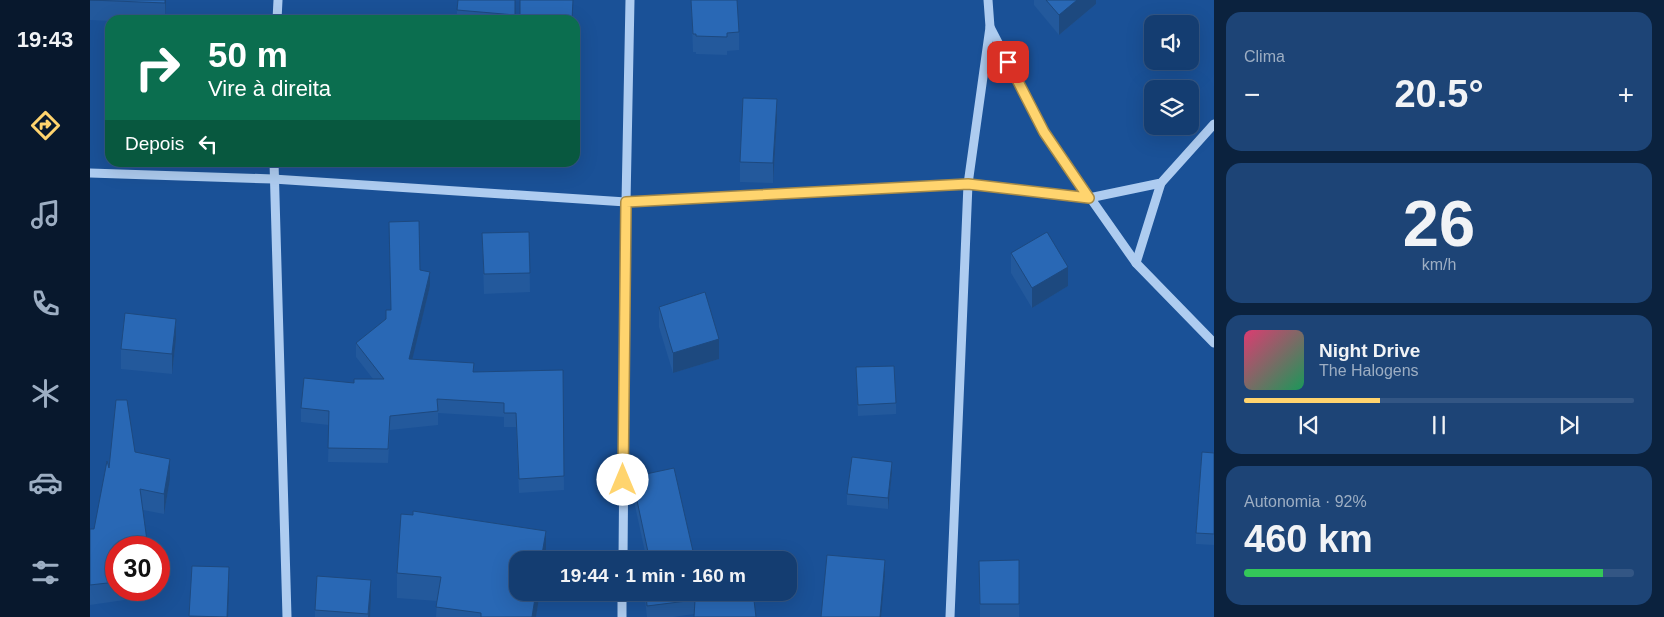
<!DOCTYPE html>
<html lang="pt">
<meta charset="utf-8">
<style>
:root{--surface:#143d71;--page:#1d4476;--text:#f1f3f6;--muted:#9daec3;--line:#335684;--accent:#ffd46e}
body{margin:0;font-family:Arial,sans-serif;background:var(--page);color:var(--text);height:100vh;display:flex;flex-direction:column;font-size:19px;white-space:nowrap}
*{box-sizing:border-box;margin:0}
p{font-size:16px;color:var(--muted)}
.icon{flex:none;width:28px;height:28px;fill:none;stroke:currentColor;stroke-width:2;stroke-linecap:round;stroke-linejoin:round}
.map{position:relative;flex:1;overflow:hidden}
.drawer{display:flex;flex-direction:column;gap:12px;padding:12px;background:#0b223e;width:450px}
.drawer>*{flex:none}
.hud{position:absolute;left:15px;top:15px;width:475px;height:152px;border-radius:15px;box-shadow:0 5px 20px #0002,0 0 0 1px var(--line);background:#0b6e4f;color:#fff;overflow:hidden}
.fabs{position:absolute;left:1054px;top:15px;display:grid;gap:10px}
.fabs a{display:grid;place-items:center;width:55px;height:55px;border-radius:10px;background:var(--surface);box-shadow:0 5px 20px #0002,0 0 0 1px var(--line);font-size:25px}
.speed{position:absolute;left:15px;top:536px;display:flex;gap:10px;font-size:25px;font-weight:700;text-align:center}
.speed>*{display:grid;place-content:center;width:65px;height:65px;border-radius:50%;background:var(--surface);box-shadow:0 5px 20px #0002,0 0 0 1px var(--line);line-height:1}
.speed .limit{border:8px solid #d22;background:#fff;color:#111}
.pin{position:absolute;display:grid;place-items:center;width:42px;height:42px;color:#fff;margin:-21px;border-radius:10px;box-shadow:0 2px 8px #0006}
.me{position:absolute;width:55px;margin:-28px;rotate:0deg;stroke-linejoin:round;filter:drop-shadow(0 0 4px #0008)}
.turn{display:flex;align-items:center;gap:18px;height:105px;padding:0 20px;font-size:22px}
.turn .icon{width:65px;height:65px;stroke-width:2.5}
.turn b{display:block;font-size:35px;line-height:42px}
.then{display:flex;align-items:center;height:48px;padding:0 20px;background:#0003;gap:10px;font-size:19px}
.big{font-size:38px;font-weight:700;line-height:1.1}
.drawer .tile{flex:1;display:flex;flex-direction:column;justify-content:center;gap:8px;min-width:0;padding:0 18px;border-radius:15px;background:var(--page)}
.drawer .dial{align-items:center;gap:0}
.dial b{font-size:65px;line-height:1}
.song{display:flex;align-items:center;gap:15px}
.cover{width:60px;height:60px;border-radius:8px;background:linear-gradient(135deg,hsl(340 70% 55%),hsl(150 70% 35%))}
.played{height:5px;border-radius:2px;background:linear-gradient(90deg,var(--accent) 35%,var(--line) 35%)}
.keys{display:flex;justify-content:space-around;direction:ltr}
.heat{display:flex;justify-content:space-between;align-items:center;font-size:28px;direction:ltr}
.charge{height:8px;border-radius:4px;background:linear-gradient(90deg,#34c759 92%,var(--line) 0)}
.trip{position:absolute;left:419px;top:551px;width:288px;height:50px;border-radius:15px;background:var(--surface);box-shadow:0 5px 20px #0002,0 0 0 1px var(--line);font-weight:700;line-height:50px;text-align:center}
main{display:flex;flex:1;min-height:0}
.tabs{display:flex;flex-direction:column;width:90px;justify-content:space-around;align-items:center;background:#08182d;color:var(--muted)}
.tabs .icon{width:35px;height:35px}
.tabs .on{color:var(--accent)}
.tabs b{font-size:22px;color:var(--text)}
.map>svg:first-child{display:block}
</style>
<main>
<nav class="tabs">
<b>19:43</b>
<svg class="icon on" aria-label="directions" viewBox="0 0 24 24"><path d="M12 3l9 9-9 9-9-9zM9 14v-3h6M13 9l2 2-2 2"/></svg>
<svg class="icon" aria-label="music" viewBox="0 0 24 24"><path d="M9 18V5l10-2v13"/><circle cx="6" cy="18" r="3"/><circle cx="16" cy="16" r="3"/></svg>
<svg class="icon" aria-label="phone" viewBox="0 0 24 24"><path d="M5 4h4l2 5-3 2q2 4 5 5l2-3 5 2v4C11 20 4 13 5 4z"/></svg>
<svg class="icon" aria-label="climate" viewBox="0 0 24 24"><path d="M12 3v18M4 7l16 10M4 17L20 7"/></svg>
<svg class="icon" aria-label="car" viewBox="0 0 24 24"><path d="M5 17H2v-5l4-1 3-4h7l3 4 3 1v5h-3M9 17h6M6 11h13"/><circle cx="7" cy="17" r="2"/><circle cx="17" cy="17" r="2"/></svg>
<svg class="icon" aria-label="filters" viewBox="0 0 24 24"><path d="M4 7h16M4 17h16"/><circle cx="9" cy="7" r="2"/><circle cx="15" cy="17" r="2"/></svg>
</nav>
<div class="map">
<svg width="1124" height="617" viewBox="0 0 1124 617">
<rect width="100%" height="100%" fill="#1a5197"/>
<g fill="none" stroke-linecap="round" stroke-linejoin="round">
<!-- minor -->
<g stroke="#aeccf0" stroke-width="9">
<polyline points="898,0 900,27 954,132 1046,263 1124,343"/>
<polyline points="187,20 188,0"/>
<polyline points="184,162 197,617"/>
<polyline points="0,173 183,179 536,202 878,184 999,198 1071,183 1124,124"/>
<polyline points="1046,263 1071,183"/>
<polyline points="533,560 536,202 540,0"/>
<polyline points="532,617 532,592"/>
<polyline points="860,617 878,184 900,27"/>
</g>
</g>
<!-- wall -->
<g fill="#23599c">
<polygon points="0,0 76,0 75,20 20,20 20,21 0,20"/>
<polygon points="425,0 425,20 367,20 367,10"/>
<polygon points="601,0 649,32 649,50 637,51 637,55 606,54 606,52 603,52"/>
<polygon points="944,0 1006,0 1006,4 969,35 944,5"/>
<polygon points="687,119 683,183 650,182 650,162"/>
<polygon points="439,232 440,292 394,294 392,233"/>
<polygon points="921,253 978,286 942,308 921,273"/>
<polygon points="330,270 340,286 322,359 384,372 473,370 474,490 429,493 426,427 414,427 414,417 348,413 348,425 300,430 298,463 238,462 239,425 211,422 211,408 264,383 283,379 266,357 266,343 296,319 296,310 301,310"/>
<polygon points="569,307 629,359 583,373 569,327"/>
<polygon points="86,339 82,374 31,369 31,349"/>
<polygon points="766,367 806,403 806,414 768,416"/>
<polygon points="45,452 80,479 74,514 53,510 26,548 26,590 62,590 62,596 0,605 0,529 4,529"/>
<polygon points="1124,453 1124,545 1106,544 1106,533"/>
<polygon points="802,473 798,509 757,505 757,494"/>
<polygon points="542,477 605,560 554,560 554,553 555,552 542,492"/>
<polygon points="456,555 428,592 450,592 446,617 346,617 347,601 307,598 307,573"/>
<polygon points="929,560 929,617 890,617 889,561"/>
<polygon points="554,592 663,592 604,614 583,617 557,617"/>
<polygon points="281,600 280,617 225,617 225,610"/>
</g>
<!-- shaded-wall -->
<g fill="#1d497f">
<polygon points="75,0 76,0 75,20"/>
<polygon points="483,0 483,20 482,20"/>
<polygon points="987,0 1006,0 1006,4 969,35 969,15"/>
<polygon points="687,99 687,119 683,183 683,163"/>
<polygon points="978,267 978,286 942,308 942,288"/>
<polygon points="340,272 340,286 319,373 319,359"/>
<polygon points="86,319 86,339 82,374 82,354"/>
<polygon points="629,339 629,359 583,373 583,353"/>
<polygon points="80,459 80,479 74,514 74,494"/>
<polygon points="802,462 802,473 798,509 798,498"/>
<polygon points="456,531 456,555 455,560 451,560"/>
<polygon points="795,560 795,575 791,617 790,617"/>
<polygon points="139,567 139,587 138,617 137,617"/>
<polygon points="281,580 281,600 280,617 278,617"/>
<polygon points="446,592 450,592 446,617 442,617"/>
</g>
<!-- building -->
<g fill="#2968b5" stroke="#1d497f">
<polygon points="0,0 75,0 75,3"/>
<polygon points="368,0 425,0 425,15 367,10"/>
<polygon points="430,0 483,0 482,20 430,20"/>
<polygon points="601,0 647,0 649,32 637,33 637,37 606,36 606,34 603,34"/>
<polygon points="956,0 987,0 969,15"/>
<polygon points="653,98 687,99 683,163 650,162"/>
<polygon points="329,221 330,270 340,272 319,359 384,363 383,372 473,370 474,476 429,479 426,413 414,413 414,403 347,399 348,411 300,416 298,449 238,448 239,411 211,408 214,378 264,383 264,379 294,379 266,343 296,319 296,310 301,310 299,222"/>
<polygon points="439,232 440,273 394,274 392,233"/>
<polygon points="957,232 978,267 942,288 921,253"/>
<polygon points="615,292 629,339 583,353 569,307"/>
<polygon points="35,313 86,319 82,354 31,349"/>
<polygon points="804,366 806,403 768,405 766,367"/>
<polygon points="26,400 37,400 45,452 80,459 74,494 50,489 58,548 26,548 26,582 0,585 0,529 4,529 17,461 19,468"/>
<polygon points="1112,452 1124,453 1124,534 1106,533"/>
<polygon points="762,457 802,462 798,498 757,494"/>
<polygon points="584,468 605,560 555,560 554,553 558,552 542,477"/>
<polygon points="323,511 456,531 451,560 428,560 428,592 446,592 442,617 391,617 391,613 346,607 351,577 307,573 311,514 323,515"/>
<polygon points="658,554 659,560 613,560"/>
<polygon points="737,555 795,560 790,617 731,617"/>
<polygon points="929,560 929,604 890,604 889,561"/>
<polygon points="102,566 139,567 137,617 99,616"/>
<polygon points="227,576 281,580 278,614 225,610"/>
<polygon points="556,592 663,592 666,617 604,617 605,600 557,606"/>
</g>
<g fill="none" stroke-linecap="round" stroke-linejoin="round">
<!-- route casing -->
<g stroke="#a68a48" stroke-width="12">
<polyline id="route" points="533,480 536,202 878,184 999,198 954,132 918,62"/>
</g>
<!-- route -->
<use href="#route" stroke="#ffd46e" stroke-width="9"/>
</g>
</svg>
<div class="fabs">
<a><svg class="icon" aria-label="sound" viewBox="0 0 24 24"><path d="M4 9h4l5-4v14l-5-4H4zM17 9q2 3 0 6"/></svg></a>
<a><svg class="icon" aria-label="layers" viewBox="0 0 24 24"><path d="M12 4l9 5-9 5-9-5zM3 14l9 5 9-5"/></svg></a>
</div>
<div class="speed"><div class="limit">30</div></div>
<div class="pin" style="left:918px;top:62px;background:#d93025"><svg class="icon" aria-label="arrive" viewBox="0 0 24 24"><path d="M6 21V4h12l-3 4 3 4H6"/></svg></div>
<svg class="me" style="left:533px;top:480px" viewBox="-20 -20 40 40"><circle r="19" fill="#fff"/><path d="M0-13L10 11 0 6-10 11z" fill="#ffd46e"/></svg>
<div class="trip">19:44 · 1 min · 160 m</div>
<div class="hud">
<div class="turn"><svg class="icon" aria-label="right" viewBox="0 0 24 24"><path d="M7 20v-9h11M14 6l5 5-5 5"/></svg><div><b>50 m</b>Vire à direita</div></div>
<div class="then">Depois<svg class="icon" aria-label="left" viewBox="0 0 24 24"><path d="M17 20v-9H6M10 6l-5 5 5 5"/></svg></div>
</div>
</div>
<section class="drawer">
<div class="tile"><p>Clima</p>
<div class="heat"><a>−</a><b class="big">20.5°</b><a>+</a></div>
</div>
<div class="tile dial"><b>26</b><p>km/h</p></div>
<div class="tile">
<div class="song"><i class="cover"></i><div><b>Night Drive</b><p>The Halogens</p></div></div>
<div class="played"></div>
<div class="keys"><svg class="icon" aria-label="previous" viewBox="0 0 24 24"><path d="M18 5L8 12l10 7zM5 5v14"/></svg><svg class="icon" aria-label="pause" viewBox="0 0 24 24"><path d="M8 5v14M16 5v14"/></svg><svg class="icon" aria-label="next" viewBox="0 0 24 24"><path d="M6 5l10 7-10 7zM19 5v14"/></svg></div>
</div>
<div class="tile"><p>Autonomia · 92%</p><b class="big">460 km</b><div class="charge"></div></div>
</section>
</main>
